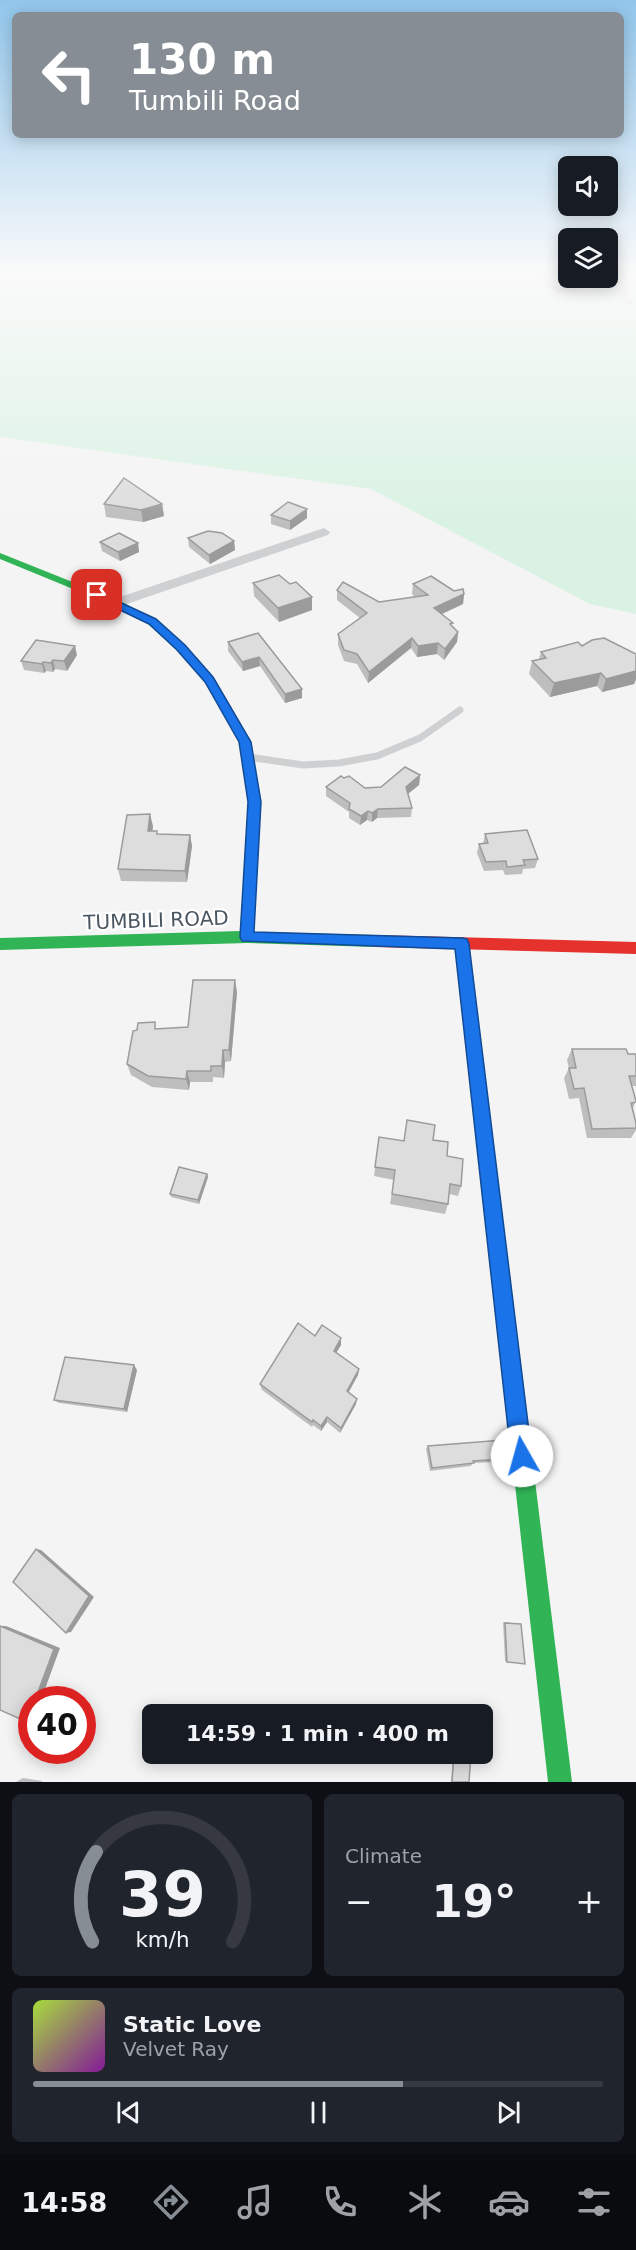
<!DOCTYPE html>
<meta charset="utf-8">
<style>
:root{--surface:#171b24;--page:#20242c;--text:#f1f3f6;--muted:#9ea1a6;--line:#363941;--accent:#868d94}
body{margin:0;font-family:"DejaVu Sans",sans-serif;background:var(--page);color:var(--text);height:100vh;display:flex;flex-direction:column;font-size:22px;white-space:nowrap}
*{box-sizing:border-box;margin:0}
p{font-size:20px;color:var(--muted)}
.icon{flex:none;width:33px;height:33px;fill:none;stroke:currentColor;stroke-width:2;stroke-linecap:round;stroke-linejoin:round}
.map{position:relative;height:1782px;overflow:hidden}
.sheet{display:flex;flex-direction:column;gap:12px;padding:12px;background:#0d0f14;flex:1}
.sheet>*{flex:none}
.hud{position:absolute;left:12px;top:12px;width:612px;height:126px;border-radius:9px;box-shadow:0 3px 15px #0003;background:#868d94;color:#fff;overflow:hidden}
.buttons{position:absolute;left:558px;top:156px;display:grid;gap:12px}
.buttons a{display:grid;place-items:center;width:60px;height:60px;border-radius:9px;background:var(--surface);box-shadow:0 3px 15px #0003;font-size:30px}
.speed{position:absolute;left:18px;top:1686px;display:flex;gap:12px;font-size:30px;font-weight:700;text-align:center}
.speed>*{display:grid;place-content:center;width:78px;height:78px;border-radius:50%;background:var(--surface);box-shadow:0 3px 15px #0003;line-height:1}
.speed .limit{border:9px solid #d22;background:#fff;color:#111}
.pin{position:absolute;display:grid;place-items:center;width:51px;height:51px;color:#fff;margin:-26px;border-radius:12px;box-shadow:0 3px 9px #0006}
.me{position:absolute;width:66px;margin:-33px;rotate:353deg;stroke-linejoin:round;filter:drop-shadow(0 0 4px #0008)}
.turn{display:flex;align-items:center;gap:21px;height:126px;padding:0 18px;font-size:27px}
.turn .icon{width:78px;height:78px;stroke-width:2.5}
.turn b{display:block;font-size:42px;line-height:51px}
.big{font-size:45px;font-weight:700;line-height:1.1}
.sheet .widget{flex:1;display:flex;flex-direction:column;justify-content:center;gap:9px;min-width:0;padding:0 21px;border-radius:9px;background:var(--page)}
.sheet .dial{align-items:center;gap:0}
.dial svg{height:156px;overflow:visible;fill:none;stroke:var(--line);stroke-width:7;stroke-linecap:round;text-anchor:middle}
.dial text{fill:var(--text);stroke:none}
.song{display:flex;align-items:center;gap:18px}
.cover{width:72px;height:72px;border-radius:9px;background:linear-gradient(135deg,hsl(80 70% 55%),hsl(290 70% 35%))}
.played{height:6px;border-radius:3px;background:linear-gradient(90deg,var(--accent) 65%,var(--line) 65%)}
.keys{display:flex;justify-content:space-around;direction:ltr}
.heat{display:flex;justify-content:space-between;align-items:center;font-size:33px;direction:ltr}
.sheet .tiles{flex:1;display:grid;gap:12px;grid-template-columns:1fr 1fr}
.widget:last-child{grid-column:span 2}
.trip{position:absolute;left:142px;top:1704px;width:351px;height:60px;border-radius:9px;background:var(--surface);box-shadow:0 3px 15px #0003;font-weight:700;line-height:60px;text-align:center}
.dock{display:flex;height:96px;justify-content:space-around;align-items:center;background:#090b0e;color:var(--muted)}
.dock .icon{width:42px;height:42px}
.dock .selected{color:var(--accent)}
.dock b{font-size:27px;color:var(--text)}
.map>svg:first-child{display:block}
</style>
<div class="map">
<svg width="636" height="1782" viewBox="0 0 636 1782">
<rect width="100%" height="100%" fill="#f4f4f4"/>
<!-- green -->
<polygon fill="#d9f2e3" points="0,276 636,276 636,614 590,604 371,489 0,437"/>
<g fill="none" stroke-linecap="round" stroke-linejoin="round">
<!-- lane -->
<polyline stroke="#ced0d2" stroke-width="7" points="248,757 303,765 339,763 377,756 420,738 460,710"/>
<!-- street -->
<g fill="#ced0d2" fill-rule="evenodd">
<polygon points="610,276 618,276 633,303 632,305 626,305"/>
<polygon points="324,528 330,532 328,535 121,606 111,606 109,603 111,600"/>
</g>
<!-- fast -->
<g fill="#30b455" fill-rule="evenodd">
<polygon points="0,553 120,601 156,620 185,646 214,678 251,742 261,802 254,932 375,935 380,937 382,941 380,945 375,947 247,943 0,950 0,938 240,931 249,802 239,742 205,682 177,650 148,624 112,605 0,559"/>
<polygon points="462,937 467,939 469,943 572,1782 548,1782 455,943 457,939"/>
</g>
<!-- jam -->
<polygon fill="#e5322d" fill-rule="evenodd" points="375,935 636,942 636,954 375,947 370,945 368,941 370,937"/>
</g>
<!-- wall -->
<g fill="#bebebf">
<polygon points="537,276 568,276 580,278 577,291 556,293 537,279"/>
<polygon points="104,504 162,504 164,516 143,522 106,517"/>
<polygon points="271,515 307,518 290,530 271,524"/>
<polygon points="188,538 234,541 235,550 210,564 189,547"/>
<polygon points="100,542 138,543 139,552 120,561 102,551"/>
<polygon points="253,583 290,584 312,597 312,610 279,622 254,596"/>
<polygon points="413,584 454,591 464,594 463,604 442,614 453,627 458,632 457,642 444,660 437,654 417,657 411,648 368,683 357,664 344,661 338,645 338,634 360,618 337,600 337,590 379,602 415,597 412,594"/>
<polygon points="258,633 302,689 302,698 285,703 260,666 243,671 228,651 228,642"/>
<polygon points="582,646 636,654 636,679 634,684 602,692 597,686 550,697 529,674 532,661 539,659 541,652"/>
<polygon points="77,655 67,671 55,669 53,672 46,671 44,673 24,670 21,661"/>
<polygon points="420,775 419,785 408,794 412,808 411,817 377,818 372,822 367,820 360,825 349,818 349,812 326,796 326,787 344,778 365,788 381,787"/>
<polygon points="153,826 152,831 158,834 190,835 192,846 187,882 121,881 118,869"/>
<polygon points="485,834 538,859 535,868 523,869 522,874 505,875 503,870 484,871 477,853 479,844 483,844"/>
<polygon points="237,992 231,1061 225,1062 224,1078 213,1077 213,1082 190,1082 189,1090 152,1087 131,1075 127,1064 157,1029 188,1027"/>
<polygon points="572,1049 636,1054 636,1086 632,1086 636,1101 633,1108 636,1123 636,1130 631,1138 587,1138 579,1098 569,1099 564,1078 569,1068 567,1060"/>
<polygon points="407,1120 433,1140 447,1156 461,1186 458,1196 449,1194 448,1204 445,1214 390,1204 394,1180 374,1176 379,1137 404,1141"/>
<polygon points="207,1174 208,1177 199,1204 171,1197 170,1194"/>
<polygon points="315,1336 341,1345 336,1353 359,1369 358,1375 349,1392 356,1404 340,1433 327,1422 321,1431 313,1425 312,1427 262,1390 260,1384"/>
<polygon points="137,1370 127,1412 59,1403 54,1400"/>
<polygon points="428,1446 505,1459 502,1462 473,1463 471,1466 430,1471 426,1449"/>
<polygon points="503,1622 521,1624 507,1662 505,1661"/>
<polygon points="453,1754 471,1754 469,1782 451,1782"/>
<polygon points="23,1778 42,1781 42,1782 16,1782"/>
</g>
<!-- shaded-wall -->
<g fill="#9b9b9b">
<polygon points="578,286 577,291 556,293 557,288"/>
<polygon points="162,504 164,516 143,522 141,510"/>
<polygon points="307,509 307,518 290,530 290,521"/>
<polygon points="234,541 235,550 210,564 209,555"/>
<polygon points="138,543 139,552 120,561 118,552"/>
<polygon points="464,594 463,604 433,618 434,608"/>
<polygon points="312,597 312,610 279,622 278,608"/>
<polygon points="458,632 457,642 444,660 445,649"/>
<polygon points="412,638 411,648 368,683 369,672"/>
<polygon points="438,643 437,654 417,657 418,646"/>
<polygon points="75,646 77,655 67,671 64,661"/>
<polygon points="259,657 260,666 243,671 242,662"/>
<polygon points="53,660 55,669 53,672 51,663"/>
<polygon points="43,662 46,671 44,673 42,664"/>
<polygon points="636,671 636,679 634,684 602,692 606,679"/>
<polygon points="601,673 597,686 550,697 554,683"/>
<polygon points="302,689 302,698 285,703 285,694"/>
<polygon points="420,775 419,785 405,796 406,787"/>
<polygon points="378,809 377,818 372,822 372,813"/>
<polygon points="368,811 367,820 360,825 361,816"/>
<polygon points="150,814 153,826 151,843 148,831"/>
<polygon points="190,835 192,846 187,882 185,871"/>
<polygon points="235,980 237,992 231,1061 229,1050"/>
<polygon points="223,1050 225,1062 224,1078 222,1066"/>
<polygon points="187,1071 190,1082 189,1090 186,1079"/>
<polygon points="207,1174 208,1177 199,1204 198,1200"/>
<polygon points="341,1338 341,1345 333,1358 334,1351"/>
<polygon points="134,1365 137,1370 127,1412 124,1409"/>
<polygon points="359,1369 358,1375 346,1396 347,1391"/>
<polygon points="357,1399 356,1404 340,1433 341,1428"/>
<polygon points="327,1417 327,1422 321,1431 321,1426"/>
<polygon points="36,1549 41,1550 94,1597 71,1632 66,1633"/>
<polygon points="0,1626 6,1626 60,1648 41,1700 35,1700"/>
<polygon points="32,1710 32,1720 27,1722"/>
</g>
<!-- building -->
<g fill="#ddddde" stroke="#9b9b9b" stroke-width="1.5">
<polygon points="541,276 568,276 568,278 580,278 578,286 557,288"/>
<polygon points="124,478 162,504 141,510 104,504"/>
<polygon points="288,502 307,509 290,521 271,515"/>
<polygon points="208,531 222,533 234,541 209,555 188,538"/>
<polygon points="119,533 138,543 118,552 100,542"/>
<polygon points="279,575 290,584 296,582 312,597 278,608 253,583"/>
<polygon points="431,576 454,591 463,589 464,594 434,608 453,623 450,624 458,632 445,649 438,643 418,646 412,638 369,672 357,654 344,650 338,634 367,613 337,590 343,582 379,602 428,595 413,584"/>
<polygon points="258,633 302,689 285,694 259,657 242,662 228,642"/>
<polygon points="604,638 636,654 636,671 606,679 601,673 554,683 532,661 546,658 541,652 578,642 582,646 592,640"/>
<polygon points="36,640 75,646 64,661 53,660 51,663 43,662 42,664 21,661"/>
<polygon points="405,767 420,775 406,787 412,808 378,809 372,813 368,811 361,816 349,809 350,803 326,787 341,776 344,778 349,776 365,788 381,787"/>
<polygon points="150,814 148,831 157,831 157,834 190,835 185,871 118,869 127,815"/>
<polygon points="527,830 538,859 523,860 525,865 507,867 506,861 486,862 479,844 488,843 485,834"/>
<polygon points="193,980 235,980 229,1050 223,1050 222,1066 211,1066 211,1071 187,1071 186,1079 148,1076 127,1064 133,1031 137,1030 138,1023 155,1022 155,1029 188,1027"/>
<polygon points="572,1049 626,1049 628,1054 636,1054 636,1076 629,1076 636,1101 636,1102 631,1103 636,1123 636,1128 592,1129 584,1088 574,1089 569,1068 576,1068"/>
<polygon points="407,1120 435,1125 433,1140 448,1142 447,1156 463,1159 461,1186 450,1184 448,1204 392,1194 395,1170 375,1167 379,1137 404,1141"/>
<polygon points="179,1167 207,1174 198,1200 170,1194"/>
<polygon points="298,1323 315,1336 322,1325 341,1338 334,1351 359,1369 347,1391 357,1399 341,1428 327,1417 321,1426 313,1420 312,1422 260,1384"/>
<polygon points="65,1357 134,1365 124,1409 54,1400"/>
<polygon points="503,1440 505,1459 473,1461 474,1463 432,1468 428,1446"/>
<polygon points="36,1549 89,1596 66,1633 13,1582"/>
<polygon points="505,1623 521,1624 525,1664 507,1662"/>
<polygon points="0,1626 54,1649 35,1700 32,1700 32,1710 27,1722 0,1710"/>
<polygon points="454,1754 471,1754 469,1782 452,1782"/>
</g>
<!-- sky -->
<linearGradient id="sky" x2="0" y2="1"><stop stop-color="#91c6eb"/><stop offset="0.52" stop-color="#fafafa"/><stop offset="1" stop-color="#fafafa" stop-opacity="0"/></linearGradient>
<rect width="636" height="526" fill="url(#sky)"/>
<!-- route -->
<polygon fill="#1a73e8" stroke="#114b97" stroke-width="1.5" points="93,593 100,593 156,619 185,645 213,677 251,742 261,802 254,932 462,938 467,939 469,944 532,1456 529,1463 522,1466 514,1463 511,1456 455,949 242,941 240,937 248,802 239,742 205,682 177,650 149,624 93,597"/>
<g text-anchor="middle" stroke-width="4.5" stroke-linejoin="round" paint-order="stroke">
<!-- street labels -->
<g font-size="20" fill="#4a5661" stroke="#fff">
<text transform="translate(156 920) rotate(-2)" y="7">TUMBILI ROAD</text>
</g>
</g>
</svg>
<div class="buttons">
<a><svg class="icon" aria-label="sound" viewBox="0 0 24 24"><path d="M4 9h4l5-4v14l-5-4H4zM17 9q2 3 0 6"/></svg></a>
<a><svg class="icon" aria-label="layers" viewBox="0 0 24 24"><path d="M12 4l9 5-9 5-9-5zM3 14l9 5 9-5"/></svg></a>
</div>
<div class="speed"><div class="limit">40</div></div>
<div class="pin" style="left:97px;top:595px;background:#d93025"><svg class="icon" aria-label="arrive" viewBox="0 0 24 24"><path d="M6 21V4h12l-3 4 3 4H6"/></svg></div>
<svg class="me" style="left:522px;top:1456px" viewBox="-20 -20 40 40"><circle r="19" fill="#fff"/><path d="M0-13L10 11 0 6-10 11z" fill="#1a73e8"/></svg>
<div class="trip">14:59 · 1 min · 400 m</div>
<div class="hud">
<div class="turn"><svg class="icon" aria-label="left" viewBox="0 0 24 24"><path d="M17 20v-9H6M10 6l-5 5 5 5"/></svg><div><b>130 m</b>Tumbili Road</div></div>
</div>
</div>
<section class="sheet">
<div class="tiles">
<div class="widget dial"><svg viewBox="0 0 100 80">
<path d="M14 69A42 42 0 1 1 86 69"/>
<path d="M14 69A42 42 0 0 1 16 23" stroke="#868d94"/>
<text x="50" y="56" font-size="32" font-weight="700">39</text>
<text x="50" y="72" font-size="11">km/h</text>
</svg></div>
<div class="widget"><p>Climate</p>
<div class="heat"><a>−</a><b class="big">19°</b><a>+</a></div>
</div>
<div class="widget">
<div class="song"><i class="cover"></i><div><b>Static Love</b><p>Velvet Ray</p></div></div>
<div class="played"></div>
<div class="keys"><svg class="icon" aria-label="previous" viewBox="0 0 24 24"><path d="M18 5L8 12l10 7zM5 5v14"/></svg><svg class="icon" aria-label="pause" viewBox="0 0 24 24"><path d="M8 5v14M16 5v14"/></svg><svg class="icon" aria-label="next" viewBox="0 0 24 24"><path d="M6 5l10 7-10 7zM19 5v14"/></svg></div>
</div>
</div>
</section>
<nav class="dock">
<b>14:58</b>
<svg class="icon selected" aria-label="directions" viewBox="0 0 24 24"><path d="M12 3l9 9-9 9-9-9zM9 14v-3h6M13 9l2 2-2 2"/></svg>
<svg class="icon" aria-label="music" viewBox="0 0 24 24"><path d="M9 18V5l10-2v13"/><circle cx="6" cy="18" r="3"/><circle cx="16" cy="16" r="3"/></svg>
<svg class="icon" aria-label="phone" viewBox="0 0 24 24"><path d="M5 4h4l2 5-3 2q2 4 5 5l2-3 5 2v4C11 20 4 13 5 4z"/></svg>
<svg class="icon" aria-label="climate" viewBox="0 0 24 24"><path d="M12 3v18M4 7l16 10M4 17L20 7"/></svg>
<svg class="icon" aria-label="car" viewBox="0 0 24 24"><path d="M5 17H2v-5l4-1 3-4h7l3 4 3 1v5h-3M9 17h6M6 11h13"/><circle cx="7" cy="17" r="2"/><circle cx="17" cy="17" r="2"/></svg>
<svg class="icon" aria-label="filters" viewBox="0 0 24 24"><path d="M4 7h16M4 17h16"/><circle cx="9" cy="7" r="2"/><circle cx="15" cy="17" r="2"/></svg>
</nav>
